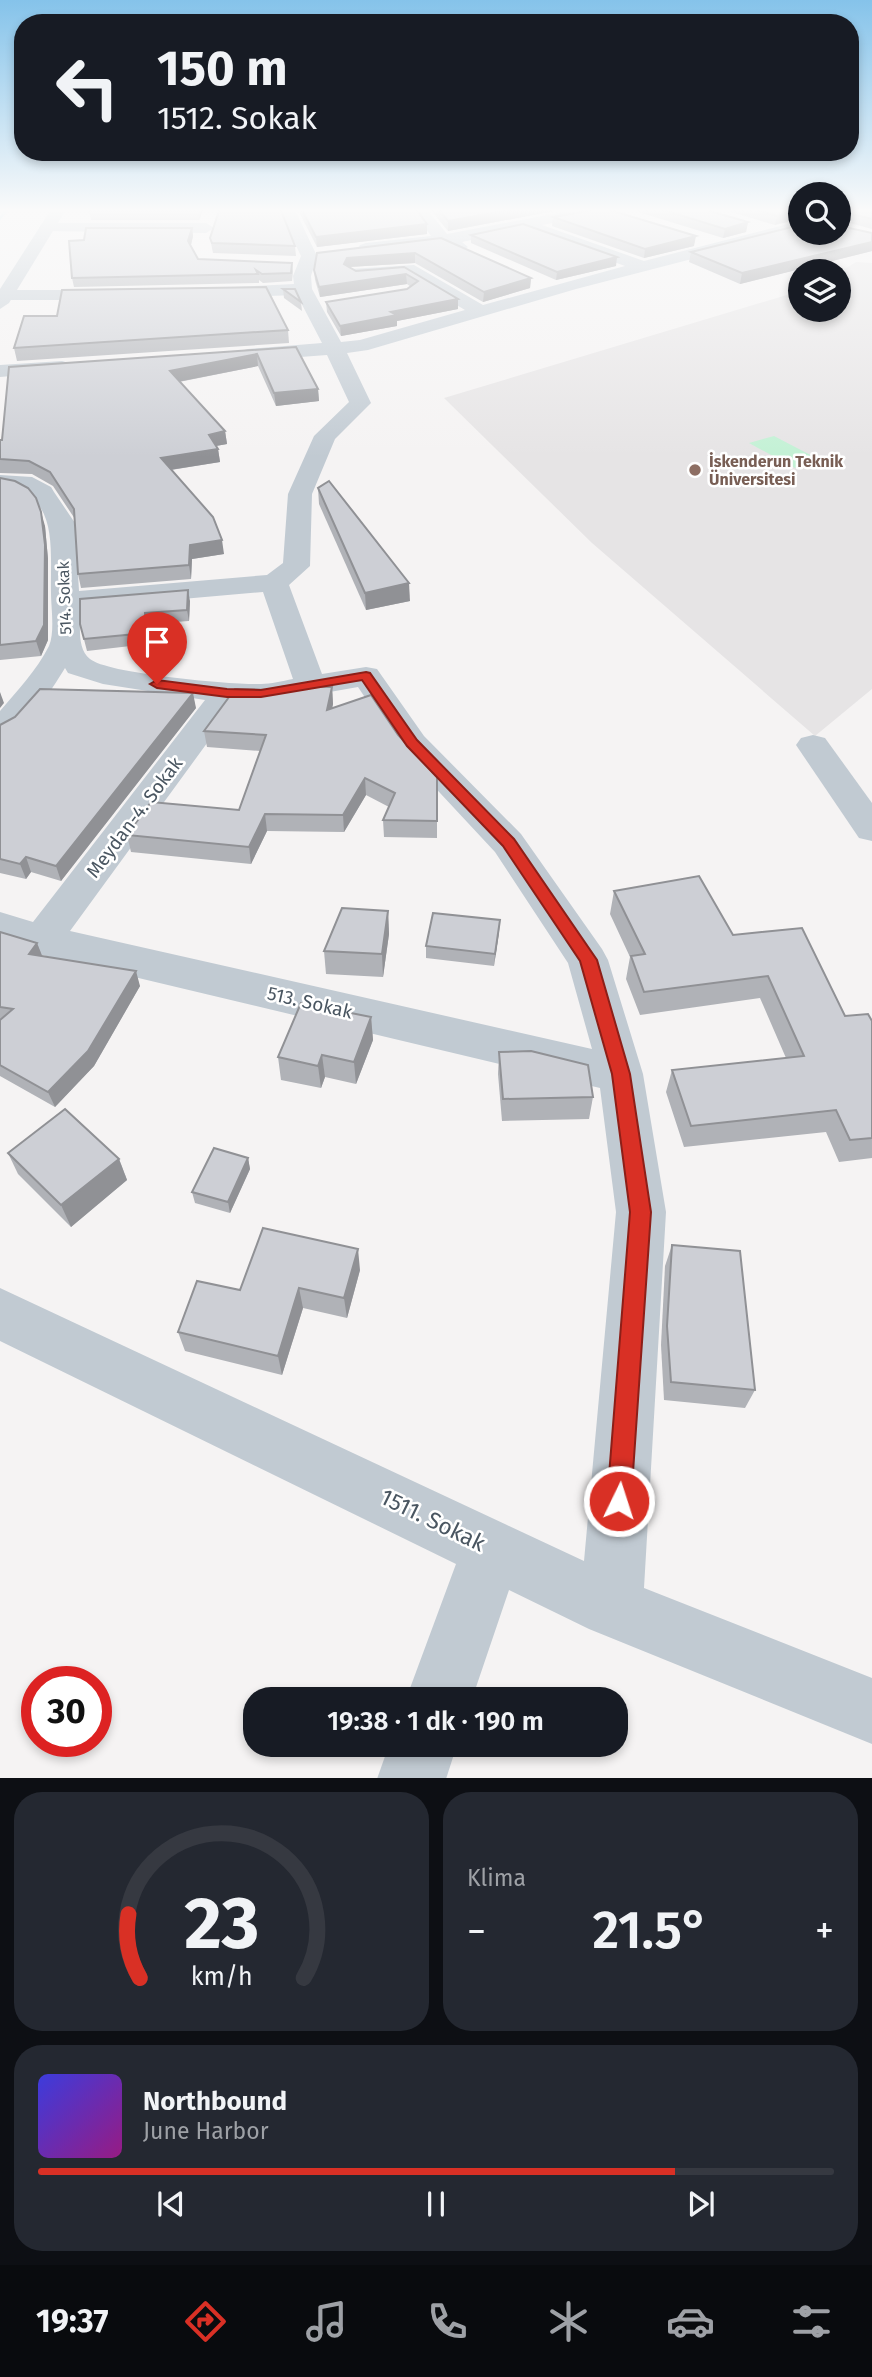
<!DOCTYPE html>
<html lang="tr">
<meta charset="utf-8">
<style>
:root{--surface:#171b24;--page:#242831;--text:#f1f3f6;--muted:#9ea1a6;--line:#363941;--accent:#d93025}
body{margin:0;font-family:"Fira Sans",sans-serif;background:var(--page);color:var(--text);height:100vh;display:flex;flex-direction:column;font-size:26px;white-space:nowrap}
*{box-sizing:border-box;margin:0}
p{font-size:23px;color:var(--muted)}
.icon{flex:none;width:38px;height:38px;fill:none;stroke:currentColor;stroke-width:2;stroke-linecap:round;stroke-linejoin:round}
.map{position:relative;height:1778px;overflow:hidden}
.side{display:flex;flex-direction:column;gap:14px;padding:14px;background:#0d0f14;flex:1}
.side>*{flex:none}
.hud{position:absolute;left:14px;top:14px;width:845px;height:147px;border-radius:28px;box-shadow:0 4px 10px #0003;background:#171b24;color:var(--text);overflow:hidden}
.buttons{position:absolute;left:788px;top:182px;display:grid;gap:14px}
.buttons a{display:grid;place-items:center;width:63px;height:63px;border-radius:50%;background:var(--surface);box-shadow:0 4px 10px #0003;font-size:35px}
.speed{position:absolute;left:21px;top:1666px;display:flex;gap:14px;font-size:35px;font-weight:700;text-align:center}
.speed>*{display:grid;place-content:center;width:91px;height:91px;border-radius:50%;background:var(--surface);box-shadow:0 4px 10px #0003;line-height:1}
.speed .limit{border:10px solid #d22;background:#fff;color:#111}
.pin{position:absolute;display:grid;place-items:center;width:60px;height:60px;color:#fff;margin:-72px -30px;border-radius:50% 50% 50% 0;rotate:-45deg;box-shadow:0 0 7px #0007}
.pin .icon{rotate:45deg}
.me{position:absolute;width:77px;margin:-38px;rotate:4deg;stroke-linejoin:round;filter:drop-shadow(0 0 5px #0008)}
.turn{display:flex;align-items:center;gap:24px;height:147px;padding:0 28px;font-size:32px}
.turn .icon{width:91px;height:91px;stroke-width:2.5}
.turn b{display:block;font-size:49px;line-height:60px}
.big{font-size:52px;font-weight:600;line-height:1.1}
.side .tile{flex:1;display:flex;flex-direction:column;justify-content:center;gap:10px;min-width:0;padding:0 24px;border-radius:28px;background:var(--page)}
.side .dial{align-items:center;gap:0}
.dial svg{height:182px;overflow:visible;fill:none;stroke:var(--line);stroke-width:7;stroke-linecap:round;text-anchor:middle}
.dial text{fill:var(--text);stroke:none}
.song{display:flex;align-items:center;gap:21px}
.cover{width:84px;height:84px;border-radius:10px;background:linear-gradient(135deg,hsl(240 70% 55%),hsl(310 70% 35%))}
.played{height:7px;border-radius:4px;background:linear-gradient(90deg,var(--accent) 80%,var(--line) 80%)}
.keys{display:flex;justify-content:space-around;direction:ltr}
.heat{display:flex;justify-content:space-between;align-items:center;font-size:38px;direction:ltr}
.side .tiles{flex:1;display:grid;gap:14px;grid-template-columns:1fr 1fr}
.tile:last-child{grid-column:span 2}
.trip{position:absolute;left:243px;top:1687px;width:385px;height:70px;border-radius:28px;background:var(--surface);box-shadow:0 4px 10px #0003;font-weight:600;line-height:70px;text-align:center}
.tab-bar{display:flex;height:112px;justify-content:space-around;align-items:center;background:#090b0e;color:var(--muted)}
.tab-bar .icon{width:49px;height:49px}
.tab-bar .selected{color:var(--accent)}
.tab-bar b{font-size:32px;color:var(--text)}
.map>svg:first-child{display:block}
</style>
<div class="map">
<svg width="872" height="1779" viewBox="0 0 872 1779">
<rect width="100%" height="100%" fill="#f5f3f3"/>
<!-- education -->
<polygon fill="#e6e4e5" points="856,262 872,263 872,689 815,736 592,543 444,398 800,291 800,310 838,310 838,273"/>
<!-- green -->
<polygon fill="#c3f1d5" points="774,436 820,460 795,468 749,443"/>
<g fill="none" stroke-linecap="round" stroke-linejoin="round">
<!-- stream -->
<polygon fill="#90daee" fill-rule="evenodd" points="6,208 11,208 0,220 0,216"/>
<!-- minor -->
<g fill="#c1cad2" fill-rule="evenodd">
<path d="M278 208H294L317 256 311 276 312 289 341 342 360 340 465 310 405 274 356 278 347 273 350 269 414 265 483 305 625 266 523 229 462 242 468 247 460 252 441 245 360 251 358 248 360 245 366 243 431 236 411 208H426L447 234 584 208H614L607 213 542 225 644 261 800 221V231L576 289 368 350 347 353 371 403 335 439 312 494 310 566 289 585 322 674 366 667 377 669 424 736 521 834 602 949 608 960 643 1074 666 1212 644 1588 872 1678V1744L589 1629 509 1590 472 1699H406L456 1564 0 1341V1288L584 1561 616 1212 600 1088 42 955 0 942V912L33 922 205 700 103 684 68 673 65 668C51 690 25 735 0 741V711C17 691 37 670 49 646 55 632 51 607 51 593 50 550 60 489 0 489V475L32 477 51 487 54 492 75 523 79 591 267 575 283 563 288 494 314 436 349 402 327 355 248 361 241 359 238 355 241 351 248 349 322 343 297 295 214 298 205 293 214 288 294 284 293 276 301 256ZM263 592 293 679C282 681 271 684 261 684 234 685 108 674 90 659 76 648 81 625 80 608ZM358 687 400 750 495 852 568 963 592 1049 70 931 237 702 262 704Z"/>
<polygon points="47,223 206,223 214,228 206,233 41,231 39,228 41,225"/>
<polygon points="5,290 112,290 121,295 112,300 5,300 0,299 0,291"/>
<polygon points="62,361 69,363 72,367 69,371 0,377 0,365"/>
<polygon points="813,735 825,738 872,803 872,841 859,838 796,745 801,738"/>
<polygon points="389,1745 457,1745 446,1779 377,1779"/>
</g>
<!-- tertiary -->
<polygon fill="#c1cad2" fill-rule="evenodd" points="52,208 67,208 9,303 0,309 0,289"/>
</g>
<!-- wall -->
<g fill="#b0b2b7">
<polygon points="204,208 199,220 91,220 89,211"/>
<polygon points="297,208 415,208 427,224 427,234 317,247"/>
<polygon points="429,208 570,208 448,231"/>
<polygon points="625,208 700,208 748,222 746,232 723,238"/>
<polygon points="717,208 800,208 775,225"/>
<polygon points="838,208 872,208 872,229 839,220 840,226 872,233 872,251 740,284 689,262 691,252 800,225"/>
<polygon points="553,217 694,246 644,258 552,226"/>
<polygon points="192,228 193,236 191,245 198,259 292,263 293,272 292,281 263,283 259,280 259,283 74,287 72,278"/>
<polygon points="471,235 616,266 556,280 471,243"/>
<polygon points="210,238 295,246 296,256 213,253"/>
<polygon points="441,238 531,278 530,288 483,302 415,263 350,267 356,271 404,267 458,299 458,309 397,321 397,326 341,336 327,312 326,302 407,289 411,287 407,284 320,297 315,280 314,270"/>
<polygon points="283,289 301,302 302,311 284,298"/>
<polygon points="57,316 288,330 289,343 17,361 14,348"/>
<polygon points="296,347 318,389 319,401 276,406 258,366 179,382 225,431 227,444 216,446 218,449 220,462 171,470 224,554 192,559 191,579 81,588 78,574 75,519 53,486 32,474 0,473 0,440 2,440 9,367"/>
<polygon points="0,478 45,526 48,559 48,640 41,656 0,660"/>
<polygon points="318,488 410,601 366,610 319,504"/>
<polygon points="190,601 189,621 147,624 148,644 87,651 80,624"/>
<polygon points="332,687 333,704 332,708 398,735 437,777 437,838 384,837 383,820 389,807 366,795 344,832 267,831 251,864 131,852 127,835 239,810 261,751 207,747 204,731 269,690"/>
<polygon points="196,708 61,881 31,872 26,879 0,873 0,725"/>
<polygon points="614,891 733,935 845,1016 872,1021 872,1158 839,1162 826,1132 684,1147 666,1092 672,1070 786,1058 760,998 640,1015 626,979 630,957 610,914"/>
<polygon points="388,911 389,934 383,977 326,974 324,951"/>
<polygon points="0,932 37,943 42,956 140,986 94,1066 55,1107 0,1076"/>
<polygon points="499,932 494,966 426,958 426,946"/>
<polygon points="371,1017 373,1040 356,1084 325,1077 321,1088 281,1080 278,1057"/>
<polygon points="499,1052 593,1097 589,1119 502,1121 498,1074"/>
<polygon points="8,1153 119,1159 127,1180 71,1227 18,1174"/>
<polygon points="248,1158 250,1169 230,1213 195,1203 192,1192"/>
<polygon points="672,1245 755,1390 745,1408 664,1400 661,1345 665,1266"/>
<polygon points="360,1270 347,1318 303,1308 282,1375 185,1351 178,1332 240,1290"/>
</g>
<!-- shaded-wall -->
<g fill="#909195">
<polygon points="199,208 204,208 199,220 198,211"/>
<polygon points="520,208 570,208 448,231 448,221"/>
<polygon points="800,210 800,219 775,225 777,216"/>
<polygon points="748,222 746,232 723,238 725,229"/>
<polygon points="427,224 427,234 317,247 316,237"/>
<polygon points="192,228 193,236 190,249 188,241"/>
<polygon points="696,236 694,246 644,258 645,249"/>
<polygon points="872,242 872,251 740,284 742,273"/>
<polygon points="415,253 415,263 348,267 344,264 347,258"/>
<polygon points="617,257 616,266 556,280 557,272"/>
<polygon points="406,274 407,284 320,297 319,287"/>
<polygon points="531,278 530,288 483,302 484,292"/>
<polygon points="458,299 458,309 397,321 397,326 341,336 340,326 391,312"/>
<polygon points="257,354 258,366 172,383 170,371"/>
<polygon points="318,389 319,401 276,406 274,393"/>
<polygon points="225,431 227,444 210,447 209,435"/>
<polygon points="218,449 220,462 163,471 161,458"/>
<polygon points="41,512 45,526 48,559 48,640 41,656 36,641"/>
<polygon points="222,540 224,554 192,559 191,579 189,565 190,545"/>
<polygon points="409,583 410,601 366,610 365,593"/>
<polygon points="188,590 190,601 189,621 187,610"/>
<polygon points="145,613 147,624 148,644 146,633"/>
<polygon points="332,687 333,704 328,727 327,710"/>
<polygon points="0,692 4,703 0,708"/>
<polygon points="193,693 196,708 61,881 56,866"/>
<polygon points="365,778 366,795 344,832 343,815"/>
<polygon points="265,814 267,831 251,864 249,847"/>
<polygon points="26,857 31,872 26,879 20,864"/>
<polygon points="388,911 389,934 383,977 382,954"/>
<polygon points="500,920 499,932 494,966 495,954"/>
<polygon points="37,943 43,958 29,954"/>
<polygon points="136,971 140,986 94,1066 55,1107 48,1092"/>
<polygon points="371,1017 373,1040 356,1084 354,1062"/>
<polygon points="322,1055 325,1077 321,1088 318,1066"/>
<polygon points="248,1158 250,1169 230,1213 228,1202"/>
<polygon points="119,1159 127,1180 71,1227 61,1205"/>
<polygon points="358,1249 360,1270 347,1318 344,1298"/>
<polygon points="299,1288 303,1308 282,1375 278,1356"/>
</g>
<!-- building -->
<g fill="#cdcfd5" stroke="#909195" stroke-width="2">
<polygon points="89,208 199,208 198,211 89,211"/>
<polygon points="220,208 280,208 295,246 212,243 210,238"/>
<polygon points="301,208 415,208 427,224 316,237"/>
<polygon points="437,208 520,208 448,221"/>
<polygon points="603,208 696,236 645,249 553,217"/>
<polygon points="657,208 700,208 748,222 725,229"/>
<polygon points="751,208 800,208 800,210 777,216"/>
<polygon points="838,208 872,208 872,219 841,211 838,213"/>
<polygon points="838,218 840,226 872,233 872,242 742,273 691,252 800,225 800,233 838,233"/>
<polygon points="523,224 617,257 557,272 471,235"/>
<polygon points="86,228 192,228 188,241 198,259 292,263 291,273 262,274 256,270 258,274 72,278 69,241 84,240"/>
<polygon points="441,238 531,278 484,292 415,253 347,258 344,264 356,271 404,267 458,299 391,312 397,315 340,326 326,302 407,289 418,281 406,274 319,287 314,270 317,253"/>
<polygon points="266,287 288,330 14,348 24,316 57,316 62,290"/>
<polygon points="283,289 295,289 301,302"/>
<polygon points="296,347 318,389 274,393 257,354 170,371 225,431 209,435 218,449 161,458 213,517 222,540 190,545 189,565 78,574 74,509 50,472 29,461 0,459 0,440 2,440 9,367"/>
<polygon points="0,478 15,481 28,488 36,498 41,512 45,545 44,625 36,641 0,645"/>
<polygon points="329,481 409,583 365,593 318,488"/>
<polygon points="188,590 187,610 145,613 146,633 84,639 80,624 80,599"/>
<polygon points="285,686 332,687 327,710 371,695 398,735 437,777 437,821 383,820 395,793 365,778 343,815 265,814 249,847 127,835 151,802 239,810 266,735 204,731 235,689 269,690"/>
<polygon points="40,689 193,693 56,866 26,857 20,864 0,859 0,725 15,717"/>
<polygon points="699,876 733,935 802,928 845,1016 868,1014 872,1021 872,1138 850,1140 836,1110 691,1126 672,1070 804,1056 768,976 644,992 631,956 645,954 614,891"/>
<polygon points="342,908 388,911 382,954 324,951"/>
<polygon points="433,913 500,920 495,954 426,946"/>
<polygon points="0,932 37,943 29,954 136,971 88,1051 48,1092 0,1065 0,1020 13,1009 0,1007"/>
<polygon points="301,1003 371,1017 354,1062 322,1055 318,1066 278,1057"/>
<polygon points="531,1051 588,1065 593,1097 503,1099 499,1052"/>
<polygon points="65,1109 119,1159 61,1205 8,1153"/>
<polygon points="214,1148 248,1158 228,1202 192,1192"/>
<polygon points="263,1228 358,1249 344,1298 299,1288 278,1356 178,1332 197,1281 240,1290"/>
<polygon points="672,1245 740,1251 755,1390 671,1382 667,1326"/>
</g>
<!-- sky -->
<linearGradient id="sky" x2="0" y2="1"><stop stop-color="#85c3ea"/><stop offset="0.46" stop-color="#fafafa"/><stop offset="1" stop-color="#fafafa" stop-opacity="0"/></linearGradient>
<rect width="872" height="457" fill="url(#sky)"/>
<!-- route -->
<polygon fill="#d93025" stroke="#8d1f18" stroke-width="2" points="366,672 370,673 417,740 514,839 597,960 630,1074 651,1212 631,1501 628,1510 619,1514 610,1510 607,1501 630,1212 612,1074 580,961 503,846 407,746 362,680 261,697 227,697 157,688 150,684 157,680 227,689 261,690"/>
<!-- markers -->
<circle fill="#8d6e63" stroke="#fff" stroke-width="2.5" cx="695" cy="470" r="7"/>
<g text-anchor="middle" stroke-width="5" stroke-linejoin="round" paint-order="stroke">
<!-- far-education labels -->
<g font-size="16" font-weight="bold" fill="#785e54" stroke="#fff" text-anchor="start">
<text x="709" y="467">İskenderun Teknik<tspan x="709" dy="18">Üniversitesi</tspan></text>
</g>
<!-- far-street labels -->
<g font-size="16" fill="#4a5661" stroke="#fff">
<text transform="translate(64 598) rotate(-92)" y="6">514. Sokak</text>
</g>
<!-- street labels -->
<g font-size="19" fill="#4a5661" stroke="#fff">
<text transform="translate(134 817) rotate(-53)" y="7">Meydan-4. Sokak</text>
<text transform="translate(310 1002) rotate(13)" y="7">513. Sokak</text>
</g>
<!-- near-street labels -->
<g font-size="23" fill="#4a5661" stroke="#fff">
<text transform="translate(433 1520) rotate(26)" y="8">1511. Sokak</text>
</g>
</g>
</svg>
<div class="buttons">
<a><svg class="icon" aria-label="search" viewBox="0 0 24 24"><circle cx="10" cy="10" r="6"/><path d="M15 15l6 6"/></svg></a>
<a><svg class="icon" aria-label="layers" viewBox="0 0 24 24"><path d="M12 4l9 5-9 5-9-5zM3 14l9 5 9-5"/></svg></a>
</div>
<div class="speed"><div class="limit">30</div></div>
<div class="pin" style="left:157px;top:684px;background:#d93025"><svg class="icon" aria-label="arrive" viewBox="0 0 24 24"><path d="M6 21V4h12l-3 4 3 4H6"/></svg></div>
<svg class="me" style="left:619px;top:1501px" viewBox="-20 -20 40 40"><circle r="17" fill="#d93025" stroke="#fff" stroke-width="3"/><path d="M0-11L8 9 0 5-8 9z" fill="#fff"/></svg>
<div class="trip">19:38 · 1 dk · 190 m</div>
<div class="hud">
<div class="turn"><svg class="icon" aria-label="left" viewBox="0 0 24 24"><path d="M17 20v-9H6M10 6l-5 5 5 5"/></svg><div><b>150 m</b>1512. Sokak</div></div>
</div>
</div>
<section class="side">
<div class="tiles">
<div class="tile dial"><svg viewBox="0 0 100 80">
<path d="M14 69A42 42 0 1 1 86 69"/>
<path d="M14 69A42 42 0 0 1 9 41" stroke="#d93025"/>
<text x="50" y="56" font-size="32" font-weight="700">23</text>
<text x="50" y="72" font-size="11">km/h</text>
</svg></div>
<div class="tile"><p>Klima</p>
<div class="heat"><a>−</a><b class="big">21.5°</b><a>+</a></div>
</div>
<div class="tile">
<div class="song"><i class="cover"></i><div><b>Northbound</b><p>June Harbor</p></div></div>
<div class="played"></div>
<div class="keys"><svg class="icon" aria-label="previous" viewBox="0 0 24 24"><path d="M18 5L8 12l10 7zM5 5v14"/></svg><svg class="icon" aria-label="pause" viewBox="0 0 24 24"><path d="M8 5v14M16 5v14"/></svg><svg class="icon" aria-label="next" viewBox="0 0 24 24"><path d="M6 5l10 7-10 7zM19 5v14"/></svg></div>
</div>
</div>
</section>
<nav class="tab-bar">
<b>19:37</b>
<svg class="icon selected" aria-label="directions" viewBox="0 0 24 24"><path d="M12 3l9 9-9 9-9-9zM9 14v-3h6M13 9l2 2-2 2"/></svg>
<svg class="icon" aria-label="music" viewBox="0 0 24 24"><path d="M9 18V5l10-2v13"/><circle cx="6" cy="18" r="3"/><circle cx="16" cy="16" r="3"/></svg>
<svg class="icon" aria-label="phone" viewBox="0 0 24 24"><path d="M5 4h4l2 5-3 2q2 4 5 5l2-3 5 2v4C11 20 4 13 5 4z"/></svg>
<svg class="icon" aria-label="climate" viewBox="0 0 24 24"><path d="M12 3v18M4 7l16 10M4 17L20 7"/></svg>
<svg class="icon" aria-label="car" viewBox="0 0 24 24"><path d="M5 17H2v-5l4-1 3-4h7l3 4 3 1v5h-3M9 17h6M6 11h13"/><circle cx="7" cy="17" r="2"/><circle cx="17" cy="17" r="2"/></svg>
<svg class="icon" aria-label="filters" viewBox="0 0 24 24"><path d="M4 7h16M4 17h16"/><circle cx="9" cy="7" r="2"/><circle cx="15" cy="17" r="2"/></svg>
</nav>
